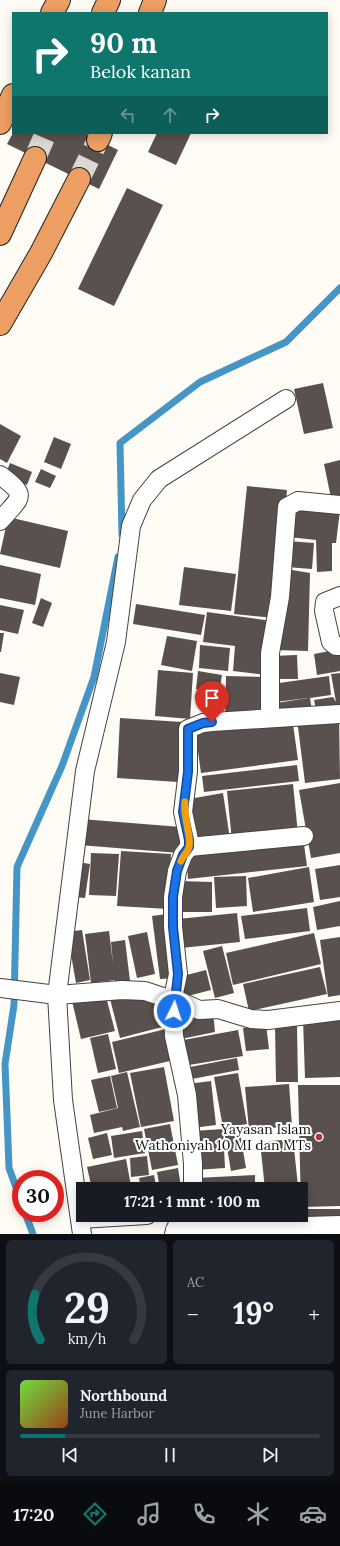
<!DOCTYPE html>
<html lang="id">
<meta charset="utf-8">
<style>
:root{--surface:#171b24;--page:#20242c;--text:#f1f3f6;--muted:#9ea1a6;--line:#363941;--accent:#0f766e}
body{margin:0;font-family:Lora,serif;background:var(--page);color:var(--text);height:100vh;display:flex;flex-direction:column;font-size:15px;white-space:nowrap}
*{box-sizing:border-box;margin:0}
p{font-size:13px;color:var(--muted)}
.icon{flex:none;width:22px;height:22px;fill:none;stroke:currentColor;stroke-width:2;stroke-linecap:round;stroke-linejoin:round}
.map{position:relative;height:1234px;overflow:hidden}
.details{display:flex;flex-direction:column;gap:6px;padding:6px;background:#0d0f14;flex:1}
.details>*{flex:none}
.guide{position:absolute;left:12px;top:12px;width:316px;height:122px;border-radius:0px;box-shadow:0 2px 10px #0003;background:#0f766e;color:#fff;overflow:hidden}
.speed{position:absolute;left:12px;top:1170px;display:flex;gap:8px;font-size:20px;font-weight:700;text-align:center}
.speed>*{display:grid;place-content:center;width:52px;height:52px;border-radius:50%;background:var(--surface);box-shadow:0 2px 10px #0003;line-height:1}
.speed .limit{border:6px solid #d22;background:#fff;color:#111}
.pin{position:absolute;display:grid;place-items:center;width:34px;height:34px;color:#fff;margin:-41px -17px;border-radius:50% 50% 50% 0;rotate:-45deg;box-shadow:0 0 4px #0007}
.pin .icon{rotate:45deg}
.me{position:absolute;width:44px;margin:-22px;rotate:4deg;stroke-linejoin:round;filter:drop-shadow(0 0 3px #0008)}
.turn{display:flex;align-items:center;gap:14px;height:84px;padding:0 12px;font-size:18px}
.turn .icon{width:52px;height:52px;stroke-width:2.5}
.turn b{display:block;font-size:28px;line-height:34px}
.lanes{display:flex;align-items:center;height:38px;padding:0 12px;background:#0003;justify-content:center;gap:20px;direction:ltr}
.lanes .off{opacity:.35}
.big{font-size:30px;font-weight:700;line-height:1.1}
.details .card{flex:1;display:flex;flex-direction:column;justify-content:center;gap:6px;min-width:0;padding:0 14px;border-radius:6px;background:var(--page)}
.details .dial{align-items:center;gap:0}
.dial svg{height:104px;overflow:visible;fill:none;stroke:var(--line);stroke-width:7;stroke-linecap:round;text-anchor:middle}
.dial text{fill:var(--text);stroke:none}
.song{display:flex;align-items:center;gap:12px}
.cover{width:48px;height:48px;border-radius:6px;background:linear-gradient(135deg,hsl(100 70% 55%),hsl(20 70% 35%))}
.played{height:4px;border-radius:2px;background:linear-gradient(90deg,var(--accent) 15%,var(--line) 15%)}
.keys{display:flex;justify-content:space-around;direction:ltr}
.heat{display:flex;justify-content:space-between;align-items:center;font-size:22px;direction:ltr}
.details .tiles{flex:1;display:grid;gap:6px;grid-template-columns:1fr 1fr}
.card:last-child{grid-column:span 2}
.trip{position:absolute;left:76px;top:1182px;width:232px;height:40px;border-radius:0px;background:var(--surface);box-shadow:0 2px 10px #0003;font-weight:700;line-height:40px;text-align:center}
.dock{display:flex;height:64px;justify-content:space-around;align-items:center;background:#090b0e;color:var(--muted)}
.dock .icon{width:28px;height:28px}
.dock .selected{color:var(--accent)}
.dock b{font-size:18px;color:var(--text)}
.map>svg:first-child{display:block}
</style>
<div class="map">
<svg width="340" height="1234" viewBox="0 0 340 1234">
<rect width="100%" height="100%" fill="#fefcf4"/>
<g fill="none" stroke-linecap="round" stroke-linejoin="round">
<!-- stream -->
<g stroke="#4596c7" stroke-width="7">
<polyline points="122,535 120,443 200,382 286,342 340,288"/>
<polyline points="21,1201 9,1168 5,1064 14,1005 17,867 62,766 94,677 118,557"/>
<polyline points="25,1213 33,1234"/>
</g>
</g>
<!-- building -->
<g fill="#59514d">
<polygon points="13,133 84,133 118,150 99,189 7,144"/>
<polygon points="157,133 191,133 176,165 148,152"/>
<polygon points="127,188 163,205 114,306 78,289"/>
<polygon points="323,383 333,428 304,434 294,389"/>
<polygon points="0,424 21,436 7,463 0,459"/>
<polygon points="54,437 71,444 61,469 44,462"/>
<polygon points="340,460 340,501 332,503 324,464"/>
<polygon points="10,463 32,472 27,485 5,476"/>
<polygon points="41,469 56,476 50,488 35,482"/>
<polygon points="247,486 287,490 275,618 234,614"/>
<polygon points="294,507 340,510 336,543 332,543 332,571 317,572 316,540 289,537"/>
<polygon points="8,517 68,531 60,568 0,554"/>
<polygon points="288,541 314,543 312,569 286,567"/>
<polygon points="0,565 41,574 35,605 0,598"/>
<polygon points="184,567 236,574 231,611 179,605"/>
<polygon points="286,569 310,573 308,651 273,650"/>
<polygon points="41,598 52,603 43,627 32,623"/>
<polygon points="136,604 205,615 201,635 133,624"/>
<polygon points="0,605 24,610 18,634 0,630"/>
<polygon points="207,612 272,621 266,675 233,671 235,646 203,642"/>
<polygon points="0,633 4,633 1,652 0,652"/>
<polygon points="167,636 197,641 192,671 161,665"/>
<polygon points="200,645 230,648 228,671 199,668"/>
<polygon points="340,649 340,671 317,675 314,654"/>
<polygon points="297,655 298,679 272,679 271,656"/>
<polygon points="158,670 193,673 190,719 155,716"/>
<polygon points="198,671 222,675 219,693 196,689"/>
<polygon points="0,673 20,677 14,705 0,702"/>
<polygon points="340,673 340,711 317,714 314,700 333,697 336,702 331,674"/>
<polygon points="226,676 266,677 265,717 225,721"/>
<polygon points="329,676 331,695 310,698 312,711 272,717 270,704 308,698 275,702 272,684"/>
<polygon points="339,714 340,779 305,783 297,719"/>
<polygon points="292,717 298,760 201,773 195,730"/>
<polygon points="120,718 182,722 178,782 117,778"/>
<polygon points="297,765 299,781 204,792 202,776"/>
<polygon points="340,783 340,853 311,858 299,790"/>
<polygon points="293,784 298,834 232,841 227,791"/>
<polygon points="223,793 230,839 196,845 189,799"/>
<polygon points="81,819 181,827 179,853 79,845"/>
<polygon points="303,837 307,866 188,879 186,853"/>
<polygon points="121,851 171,854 168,909 117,906"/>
<polygon points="91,853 119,854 116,896 89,895"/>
<polygon points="78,862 90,864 85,898 73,897"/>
<polygon points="340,865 340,897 320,900 315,869"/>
<polygon points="309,867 314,902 253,912 248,878"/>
<polygon points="246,876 247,906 216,908 214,877"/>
<polygon points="180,881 212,882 212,912 179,912"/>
<polygon points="340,901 340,926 317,930 313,907"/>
<polygon points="307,908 310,931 245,939 241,916"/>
<polygon points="237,913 240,942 181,948 178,919"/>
<polygon points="167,914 175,978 160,979 152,916"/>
<polygon points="82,930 90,980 76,983 67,932"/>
<polygon points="109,931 113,964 111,942 125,940 130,981 115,983 115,980 91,983 85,934"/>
<polygon points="147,932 155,974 137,978 128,936"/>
<polygon points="314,933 321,964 233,985 226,953"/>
<polygon points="340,937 340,995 328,997 320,940"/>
<polygon points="222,946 234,993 215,998 203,951"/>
<polygon points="320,967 327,994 249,1011 243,984"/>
<polygon points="206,970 211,990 184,997 179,977"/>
<polygon points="140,992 160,1006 166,1026 120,1038 109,995"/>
<polygon points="105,993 115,1031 81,1039 72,1001"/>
<polygon points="213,1011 215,1032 181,1039 178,1014"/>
<polygon points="340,1018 340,1077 305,1078 303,1019"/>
<polygon points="266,1024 269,1049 246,1051 243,1028"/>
<polygon points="275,1026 297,1026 298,1082 276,1082"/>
<polygon points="166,1029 174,1060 119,1073 112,1042"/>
<polygon points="238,1030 243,1056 183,1066 178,1041"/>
<polygon points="108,1034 116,1069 98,1073 90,1038"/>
<polygon points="237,1058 239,1070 192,1079 190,1067"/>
<polygon points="164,1067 174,1121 141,1127 130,1073"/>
<polygon points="127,1072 140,1127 123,1131 122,1127 94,1133 90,1115 118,1108 111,1076"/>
<polygon points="238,1073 247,1124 223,1128 214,1077"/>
<polygon points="110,1076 117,1108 99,1112 91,1080"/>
<polygon points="211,1081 216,1125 193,1128 188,1084"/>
<polygon points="289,1084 292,1126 249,1130 245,1087"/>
<polygon points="298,1085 340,1085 340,1206 301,1207"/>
<polygon points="170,1124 178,1165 152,1170 144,1129"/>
<polygon points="223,1129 225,1168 195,1170 193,1131"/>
<polygon points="142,1131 145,1153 114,1158 111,1136"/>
<polygon points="107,1133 112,1155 93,1159 88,1138"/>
<polygon points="240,1133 246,1168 231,1171 225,1136"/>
<polygon points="293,1139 298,1186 265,1189 260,1142"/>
<polygon points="147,1156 149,1175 131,1177 130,1158"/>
<polygon points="126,1159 131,1186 114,1189 92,1189 87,1167"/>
<polygon points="178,1168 181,1187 160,1189 157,1172"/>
<polygon points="154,1175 156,1186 141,1189 139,1178"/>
<polygon points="255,1175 255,1189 196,1189 196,1178"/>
<rect x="303" y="1209" width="37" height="15"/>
<polygon points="197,1215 250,1215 250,1216 197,1219"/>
<polygon points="259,1215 302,1215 302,1224 259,1227"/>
</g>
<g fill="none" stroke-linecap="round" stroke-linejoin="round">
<!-- highway-tunnel -->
<g stroke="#dad9d2" stroke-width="22" stroke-dasharray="22 11" stroke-linecap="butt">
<polyline points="35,158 46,133"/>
<polyline points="79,179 98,140"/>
</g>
<!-- street casing -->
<g stroke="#434343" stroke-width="20">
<g id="street">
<path d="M0 475C29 497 21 496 0 521"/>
<polyline points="340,596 325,602 324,611 331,642 336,646 340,646"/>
<polyline points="270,718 270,653 280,597 287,507 298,501 340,505"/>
<polyline points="189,847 304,836"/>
<polyline points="0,988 57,995 122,990 145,991 172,1000 173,998 199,1010 218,1009 251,1019 268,1020 340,1011"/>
<polyline points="193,1189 193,1164 187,1095 174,1036 173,998 178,974 173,927 173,897 177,871 183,855 189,847 189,840 183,812 188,771 188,729 203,723 212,722 340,714"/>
<polyline points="80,1219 147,1215"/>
<polyline points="175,1230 340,1225"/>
<polyline points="82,1234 63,1100 57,995 85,771 116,642 131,526 142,500 159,479 286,399"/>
<polyline points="174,1234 181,1215"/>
</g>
</g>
<!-- highway casing -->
<g stroke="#212121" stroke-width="24">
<g id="highway">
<polyline points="52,13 59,0"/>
<polyline points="103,13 109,0"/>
<polyline points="150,13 155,0"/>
<polyline points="0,123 13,95"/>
<polyline points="98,140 101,133"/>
<polyline points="0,234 35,158"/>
<polyline points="0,324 41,253 79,179"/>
</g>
</g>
<!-- street -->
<use href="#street" stroke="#fff" stroke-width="18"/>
<!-- highway -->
<use href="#highway" stroke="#ed9f63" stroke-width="22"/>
</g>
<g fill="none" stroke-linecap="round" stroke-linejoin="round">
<!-- route casing -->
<g stroke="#114b97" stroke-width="10">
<polyline id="route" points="174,1011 178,974 173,927 173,897 177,871 183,855 189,847 189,840 183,812 188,772 188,729 203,723 212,722"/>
</g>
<!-- route -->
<use href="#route" stroke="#1a73e8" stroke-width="7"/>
<!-- slow -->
<path stroke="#f59e0b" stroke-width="7" d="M181 861C183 856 188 852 189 847 192 838 183 816 185 802"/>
</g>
<!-- markers -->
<circle fill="#bb2e37" stroke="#fff" stroke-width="1.5" cx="319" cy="1137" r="4"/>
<g text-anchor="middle" stroke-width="4" stroke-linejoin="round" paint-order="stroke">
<!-- poi labels -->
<g font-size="14" fill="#101010" stroke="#fff" text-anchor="end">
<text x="311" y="1134">Yayasan Islam<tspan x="311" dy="16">Wathoniyah 10 MI dan MTs</tspan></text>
</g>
</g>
</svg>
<div class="speed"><div class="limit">30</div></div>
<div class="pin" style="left:212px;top:722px;background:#d93025"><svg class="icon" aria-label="arrive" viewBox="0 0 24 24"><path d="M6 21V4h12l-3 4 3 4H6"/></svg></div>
<svg class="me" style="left:174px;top:1011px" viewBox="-20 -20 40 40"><circle r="17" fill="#1a73e8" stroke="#fff" stroke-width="3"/><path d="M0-11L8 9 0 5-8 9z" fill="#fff"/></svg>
<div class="trip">17:21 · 1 mnt · 100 m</div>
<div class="guide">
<div class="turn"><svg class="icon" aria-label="right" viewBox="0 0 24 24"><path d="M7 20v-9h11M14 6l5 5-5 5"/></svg><div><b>90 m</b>Belok kanan</div></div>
<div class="lanes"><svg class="icon off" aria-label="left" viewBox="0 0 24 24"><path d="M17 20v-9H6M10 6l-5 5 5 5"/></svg><svg class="icon off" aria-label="ahead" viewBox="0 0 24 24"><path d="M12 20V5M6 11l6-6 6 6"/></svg><svg class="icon" aria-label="right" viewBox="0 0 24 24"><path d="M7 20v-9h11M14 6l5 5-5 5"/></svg></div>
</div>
</div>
<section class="details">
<div class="tiles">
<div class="card dial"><svg viewBox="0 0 100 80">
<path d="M14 69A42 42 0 1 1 86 69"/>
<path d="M14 69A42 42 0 0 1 10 34" stroke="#0f766e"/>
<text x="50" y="56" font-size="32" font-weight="700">29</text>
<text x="50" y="72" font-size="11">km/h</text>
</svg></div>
<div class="card"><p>AC</p>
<div class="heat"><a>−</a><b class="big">19°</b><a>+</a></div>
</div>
<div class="card">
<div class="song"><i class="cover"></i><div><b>Northbound</b><p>June Harbor</p></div></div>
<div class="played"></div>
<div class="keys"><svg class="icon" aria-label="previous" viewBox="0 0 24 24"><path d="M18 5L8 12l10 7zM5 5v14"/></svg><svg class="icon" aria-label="pause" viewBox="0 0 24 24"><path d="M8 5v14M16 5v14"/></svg><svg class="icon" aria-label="next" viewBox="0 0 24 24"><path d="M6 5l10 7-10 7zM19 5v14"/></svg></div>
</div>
</div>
</section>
<nav class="dock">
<b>17:20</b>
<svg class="icon selected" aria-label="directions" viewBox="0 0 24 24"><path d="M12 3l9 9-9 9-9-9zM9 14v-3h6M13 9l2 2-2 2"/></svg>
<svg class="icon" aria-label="music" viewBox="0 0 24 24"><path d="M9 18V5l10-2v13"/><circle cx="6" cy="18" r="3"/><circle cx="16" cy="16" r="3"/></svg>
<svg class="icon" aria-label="phone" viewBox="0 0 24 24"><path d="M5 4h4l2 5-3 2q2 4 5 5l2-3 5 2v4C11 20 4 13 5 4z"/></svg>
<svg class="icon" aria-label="climate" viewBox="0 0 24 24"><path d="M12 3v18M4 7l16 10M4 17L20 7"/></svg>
<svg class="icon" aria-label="car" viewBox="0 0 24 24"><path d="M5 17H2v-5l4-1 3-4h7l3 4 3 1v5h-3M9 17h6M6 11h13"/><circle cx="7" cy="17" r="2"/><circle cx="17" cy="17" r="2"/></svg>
</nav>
